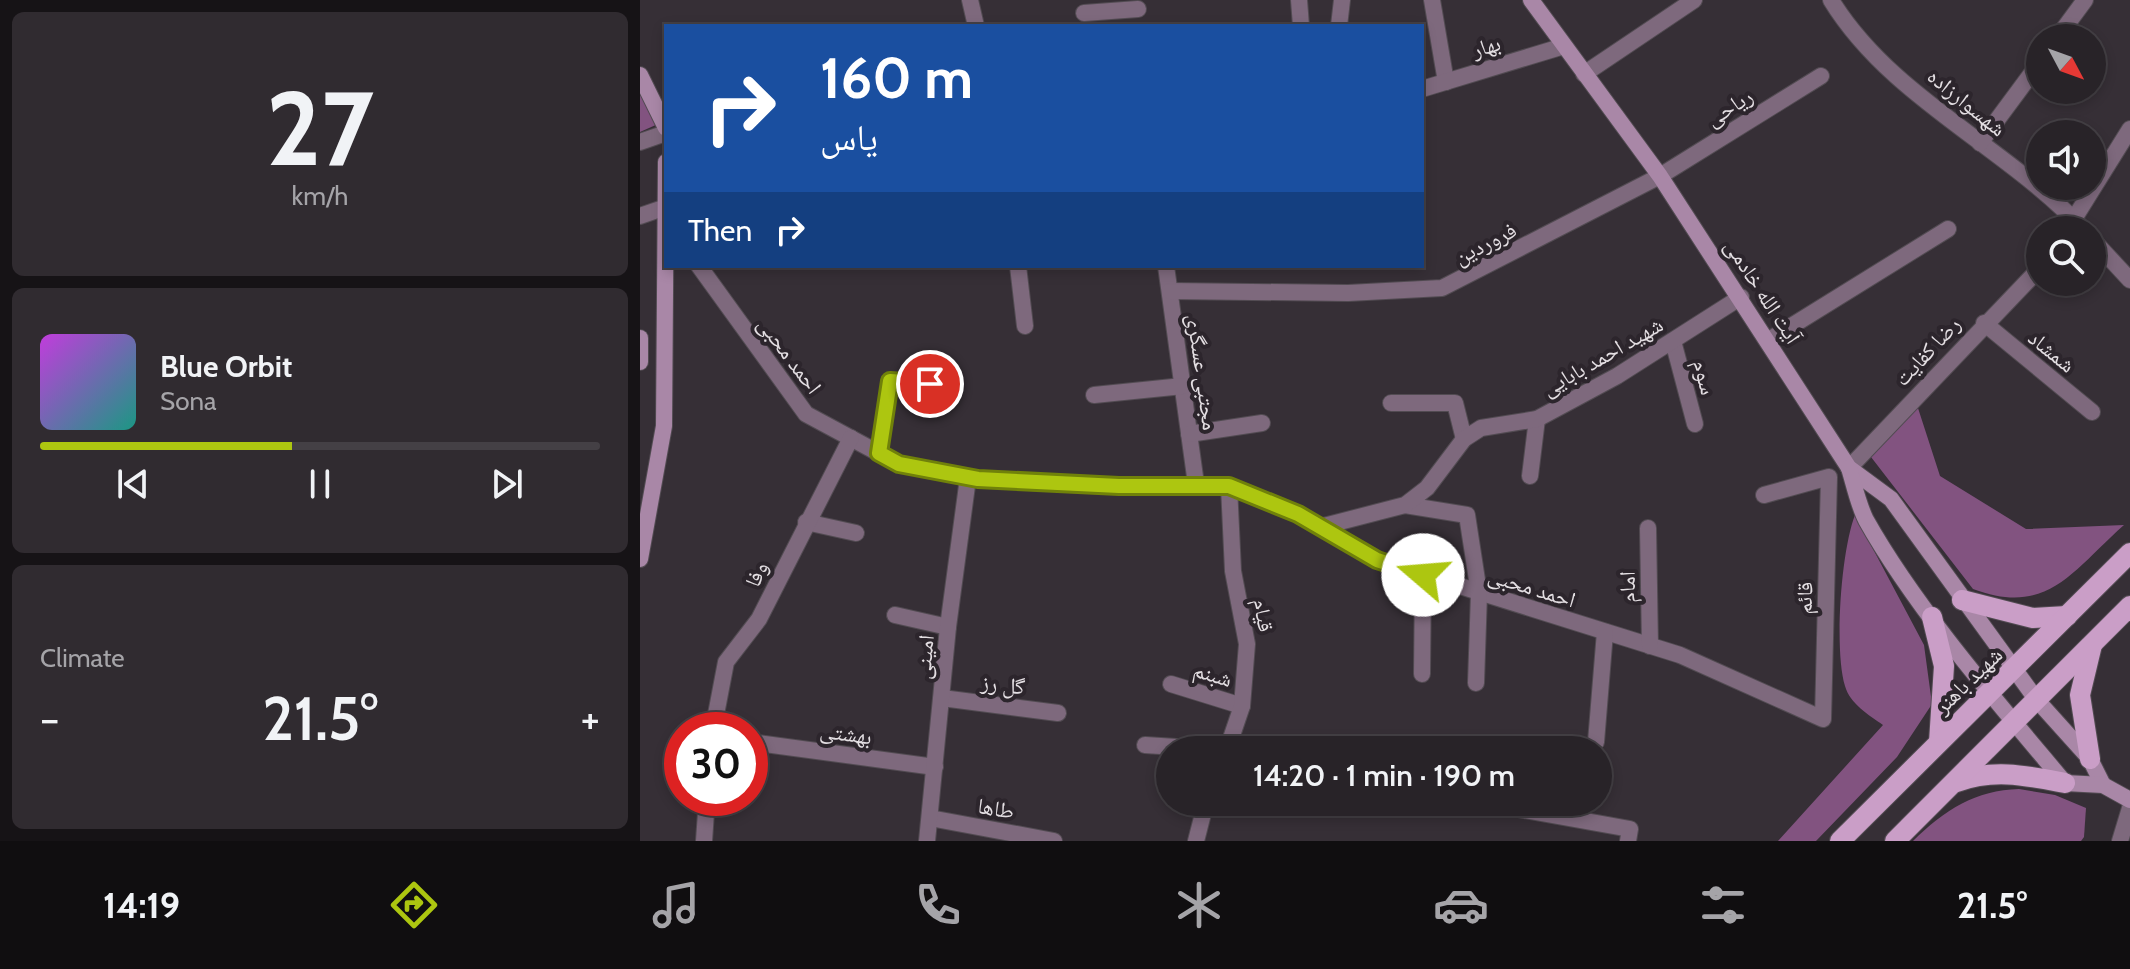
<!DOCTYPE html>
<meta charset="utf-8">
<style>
:root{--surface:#282328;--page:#302b30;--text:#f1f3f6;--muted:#a5a4a8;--line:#444045;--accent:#adc610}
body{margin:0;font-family:Cabin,"Noto Naskh Arabic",sans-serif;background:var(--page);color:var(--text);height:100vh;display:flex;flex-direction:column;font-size:30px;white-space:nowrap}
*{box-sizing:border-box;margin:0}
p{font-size:26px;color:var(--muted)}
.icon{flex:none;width:44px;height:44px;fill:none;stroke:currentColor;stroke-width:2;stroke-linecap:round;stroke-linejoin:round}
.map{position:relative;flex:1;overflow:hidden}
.panel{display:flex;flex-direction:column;gap:12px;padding:12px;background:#161316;width:640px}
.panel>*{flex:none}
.guide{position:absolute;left:24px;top:24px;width:760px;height:244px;border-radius:0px;box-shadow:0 4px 12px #0003,0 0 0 2px var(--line);background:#1a4fa0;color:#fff;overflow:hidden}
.needle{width:52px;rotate:131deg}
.controls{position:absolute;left:1386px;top:24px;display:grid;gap:16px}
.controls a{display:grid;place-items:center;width:80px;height:80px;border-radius:50%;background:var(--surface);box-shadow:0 4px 12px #0003,0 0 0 2px var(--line);font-size:40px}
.speed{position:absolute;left:24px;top:712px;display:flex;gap:16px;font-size:40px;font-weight:700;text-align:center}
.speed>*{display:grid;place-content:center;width:104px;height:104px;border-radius:50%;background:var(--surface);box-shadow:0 4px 12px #0003,0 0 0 2px var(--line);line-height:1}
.speed .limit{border:12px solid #d22;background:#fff;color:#111}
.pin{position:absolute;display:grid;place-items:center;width:68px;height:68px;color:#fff;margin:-34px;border:4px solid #fff;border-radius:50%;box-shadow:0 2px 8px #0007}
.me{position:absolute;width:88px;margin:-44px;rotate:288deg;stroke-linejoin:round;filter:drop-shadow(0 0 6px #0008)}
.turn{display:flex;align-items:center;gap:28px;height:168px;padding:0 24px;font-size:36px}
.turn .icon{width:104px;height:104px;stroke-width:2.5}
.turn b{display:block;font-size:56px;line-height:68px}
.then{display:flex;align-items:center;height:76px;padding:0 24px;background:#0003;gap:16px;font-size:30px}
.big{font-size:60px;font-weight:600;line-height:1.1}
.panel .card{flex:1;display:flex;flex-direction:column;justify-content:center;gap:12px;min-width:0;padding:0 28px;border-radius:12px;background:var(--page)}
.panel .dial{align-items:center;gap:0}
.dial b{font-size:104px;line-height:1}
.song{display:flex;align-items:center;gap:24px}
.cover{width:96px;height:96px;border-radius:12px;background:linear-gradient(135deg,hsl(290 70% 55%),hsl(170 70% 35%))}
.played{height:8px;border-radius:4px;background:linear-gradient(90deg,var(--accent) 45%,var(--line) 45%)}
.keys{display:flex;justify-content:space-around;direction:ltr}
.heat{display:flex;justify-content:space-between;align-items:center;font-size:44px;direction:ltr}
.trip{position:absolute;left:516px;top:736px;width:456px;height:80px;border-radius:40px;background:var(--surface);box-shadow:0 4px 12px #0003,0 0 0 2px var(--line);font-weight:600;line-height:80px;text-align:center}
.tabs{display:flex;height:128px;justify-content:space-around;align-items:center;background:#100e10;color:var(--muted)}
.tabs .icon{width:56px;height:56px}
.tabs .current{color:var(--accent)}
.tabs b{font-size:36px;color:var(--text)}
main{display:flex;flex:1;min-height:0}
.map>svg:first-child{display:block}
</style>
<main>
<section class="panel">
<div class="card dial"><b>27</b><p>km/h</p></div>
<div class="card">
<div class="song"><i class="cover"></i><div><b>Blue Orbit</b><p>Sona</p></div></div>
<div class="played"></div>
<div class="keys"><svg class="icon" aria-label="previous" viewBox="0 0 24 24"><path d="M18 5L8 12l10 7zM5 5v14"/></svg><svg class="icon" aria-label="pause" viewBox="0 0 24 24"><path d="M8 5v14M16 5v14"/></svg><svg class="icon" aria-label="next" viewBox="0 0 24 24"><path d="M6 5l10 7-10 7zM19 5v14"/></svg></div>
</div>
<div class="card"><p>Climate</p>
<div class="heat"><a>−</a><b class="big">21.5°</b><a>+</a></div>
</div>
</section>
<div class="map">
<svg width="1490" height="841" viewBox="0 0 1490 841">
<rect width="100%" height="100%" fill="#362f36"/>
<!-- forest -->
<g fill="#825380">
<polygon points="0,85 18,124 0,132"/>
<path d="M1277 405 1300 476 1386 529 1484 525C1432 571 1408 617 1333 589L1231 457Z"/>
<path d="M1215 515 1284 645 1292 704 1257 757 1176 841H1138L1243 725C1229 715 1210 704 1205 686 1194 650 1201 551 1215 515Z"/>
<path d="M1379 789 1415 795 1446 808 1444 837 1441 841H1273C1304 810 1336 790 1379 789Z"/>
</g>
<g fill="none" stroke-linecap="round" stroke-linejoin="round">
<!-- street casing -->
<g stroke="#524b52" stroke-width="18">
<g id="street">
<polyline points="330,0 336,26"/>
<polyline points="659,0 661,26"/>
<polyline points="792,0 806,82"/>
<path d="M1191 0C1251 98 1367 147 1444 230"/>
<polyline points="444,13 498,9"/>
<polyline points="699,26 702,0"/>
<polyline points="1417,38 1445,0"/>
<polyline points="944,74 1054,0"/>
<polyline points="782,89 924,46"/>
<polyline points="0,142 26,133"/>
<polyline points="1340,143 1400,62"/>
<polyline points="0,216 23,208 26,212"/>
<polyline points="1427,230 1490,129"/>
<polyline points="1452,239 1490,280"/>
<polyline points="59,266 166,414 259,464 338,479 479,486 589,486 658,514 737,560 1040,655 1183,719 1189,477 1124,495"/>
<polyline points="378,266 385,326"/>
<polyline points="526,266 556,484"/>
<polyline points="530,291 708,293 802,288 1020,176 1181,76"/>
<polyline points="1344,323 1452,412"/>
<polyline points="1129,340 1308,229"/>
<polyline points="1033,341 1055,424"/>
<polyline points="454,395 543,386"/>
<polyline points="751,403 815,403 824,439"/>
<polyline points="549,434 622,423"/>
<polyline points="239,453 250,381 290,384"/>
<polyline points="1209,468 1400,268"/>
<polyline points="890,476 897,419"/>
<polyline points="765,505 827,515 839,593 836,683"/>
<polyline points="166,522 216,533"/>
<polyline points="680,527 765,505 787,488 824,439 841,428 897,419 977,376 1101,297"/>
<polyline points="1008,528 1010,646"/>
<polyline points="255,615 308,627"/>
<polyline points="782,674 783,575"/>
<polyline points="531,684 602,706"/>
<polyline points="302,698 418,713"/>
<polyline points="73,730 86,662 119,619 211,438"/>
<polyline points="110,742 295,767"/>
<polyline points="956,742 965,632"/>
<polyline points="505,745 583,750"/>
<polyline points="587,750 602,706 607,644 593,571 589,486"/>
<polyline points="840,802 990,829 988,841"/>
<polyline points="290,818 414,841"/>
<polyline points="64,841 67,798"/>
<polyline points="287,841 308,627 328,478"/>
<polyline points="556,841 566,802"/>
<polyline points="1480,841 1490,808"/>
</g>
</g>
<!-- secondary casing -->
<g stroke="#524b52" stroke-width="18">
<g id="secondary">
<polyline points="891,0 1020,176 1209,468 1251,499 1396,699 1450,759 1463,785"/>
<polyline points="0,75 26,128"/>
<polyline points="0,338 0,362"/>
<path d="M1209 468C1214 484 1218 504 1226 520 1276 609 1359 704 1425 783L1463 785 1490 800"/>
<polyline points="0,559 24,426 26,162"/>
</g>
</g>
<!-- primary casing -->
<g stroke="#524b52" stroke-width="22">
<g id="primary">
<polyline points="1322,600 1393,618 1427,616"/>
<polyline points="1292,617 1304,666 1299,742"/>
<polyline points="1450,759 1440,695 1452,645"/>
<path d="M1317 782C1354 768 1388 776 1425 783"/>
<polyline points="1200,841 1490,553"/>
<polyline points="1255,841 1490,606"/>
</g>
</g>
<!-- street -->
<use href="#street" stroke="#7e697d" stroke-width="16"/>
<!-- secondary -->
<use href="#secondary" stroke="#a987a7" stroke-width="16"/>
<!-- primary -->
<use href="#primary" stroke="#ca9ec7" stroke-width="20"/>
</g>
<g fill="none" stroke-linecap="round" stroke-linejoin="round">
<!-- route casing -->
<g stroke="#70810a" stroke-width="20">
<polyline id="route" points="290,384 250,381 239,453 259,464 338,479 479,486 589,486 658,514 737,560 783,575"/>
</g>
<!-- route -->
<use href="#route" stroke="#adc610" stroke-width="14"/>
</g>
<g text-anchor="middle" stroke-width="8" stroke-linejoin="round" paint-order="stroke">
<!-- street labels -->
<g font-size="22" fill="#e4dfe3" stroke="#2c252c">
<text transform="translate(846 46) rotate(-17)" y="8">بهار</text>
<text transform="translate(1327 102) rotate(39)" y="8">شهسوارزاده</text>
<text transform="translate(1089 107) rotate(-32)" y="8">ریاحی</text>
<text transform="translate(845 243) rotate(-27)" y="8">فروردین</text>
<text transform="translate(1123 291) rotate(57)" y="8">آیت الله خادمی</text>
<text transform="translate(1287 351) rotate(-47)" y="8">رضا کفایت</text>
<text transform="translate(1412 351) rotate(39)" y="8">شمشاد</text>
<text transform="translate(150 355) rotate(53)" y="8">احمد محبی</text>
<text transform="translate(962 356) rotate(-30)" y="8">شهید احمد بابایی</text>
<text transform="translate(563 372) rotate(82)" y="8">مجتبی عسگری</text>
<text transform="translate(1065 377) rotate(75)" y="8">سوم</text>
<text transform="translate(116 574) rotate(-65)" y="8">وفا</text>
<text transform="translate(892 587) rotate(17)" y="8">احمد محبی</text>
<text transform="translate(987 587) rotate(-91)" y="8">امام</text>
<text transform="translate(1164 598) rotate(-88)" y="8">قائم</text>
<text transform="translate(624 615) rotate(80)" y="8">قیام</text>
<text transform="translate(284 657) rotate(-85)" y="8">امینی</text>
<text transform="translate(573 674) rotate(17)" y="8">شبنم</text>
<text transform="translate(1328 680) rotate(-44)" y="8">شهید باهنر</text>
<text transform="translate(363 684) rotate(7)" y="8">گل رز</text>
<text transform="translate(206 733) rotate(8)" y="8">بهشتی</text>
<text transform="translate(356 808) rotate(10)" y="8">طاها</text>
</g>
</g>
</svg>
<div class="controls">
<a><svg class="needle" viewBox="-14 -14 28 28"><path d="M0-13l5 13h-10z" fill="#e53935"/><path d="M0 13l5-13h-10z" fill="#a5a4a8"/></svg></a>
<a><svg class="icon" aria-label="sound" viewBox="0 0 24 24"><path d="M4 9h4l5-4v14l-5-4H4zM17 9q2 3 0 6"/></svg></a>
<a><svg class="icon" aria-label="search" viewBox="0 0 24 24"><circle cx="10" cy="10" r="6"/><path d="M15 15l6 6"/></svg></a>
</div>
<div class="speed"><div class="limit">30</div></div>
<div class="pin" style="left:290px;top:384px;background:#d93025"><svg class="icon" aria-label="arrive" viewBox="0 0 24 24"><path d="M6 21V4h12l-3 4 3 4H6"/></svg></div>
<svg class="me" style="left:783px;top:575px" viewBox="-20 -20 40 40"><circle r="19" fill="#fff"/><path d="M0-13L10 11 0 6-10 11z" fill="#adc610"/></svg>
<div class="trip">14:20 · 1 min · 190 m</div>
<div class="guide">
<div class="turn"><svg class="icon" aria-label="right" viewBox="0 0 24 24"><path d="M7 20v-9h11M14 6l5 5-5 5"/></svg><div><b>160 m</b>یاس</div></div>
<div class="then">Then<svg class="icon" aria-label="right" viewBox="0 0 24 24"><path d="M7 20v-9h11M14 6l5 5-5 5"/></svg></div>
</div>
</div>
</main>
<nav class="tabs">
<b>14:19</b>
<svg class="icon current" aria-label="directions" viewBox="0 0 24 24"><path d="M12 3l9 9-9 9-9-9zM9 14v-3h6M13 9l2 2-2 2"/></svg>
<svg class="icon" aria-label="music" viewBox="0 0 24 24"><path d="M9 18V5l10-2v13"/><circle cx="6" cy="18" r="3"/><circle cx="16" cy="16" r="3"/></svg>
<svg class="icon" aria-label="phone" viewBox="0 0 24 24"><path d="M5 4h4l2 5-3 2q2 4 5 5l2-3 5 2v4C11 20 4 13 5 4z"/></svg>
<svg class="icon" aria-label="climate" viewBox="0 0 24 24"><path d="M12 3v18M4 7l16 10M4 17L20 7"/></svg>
<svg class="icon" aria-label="car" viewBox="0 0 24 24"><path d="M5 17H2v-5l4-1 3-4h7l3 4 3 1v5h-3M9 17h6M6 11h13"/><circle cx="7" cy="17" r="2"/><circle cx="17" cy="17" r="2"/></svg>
<svg class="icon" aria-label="filters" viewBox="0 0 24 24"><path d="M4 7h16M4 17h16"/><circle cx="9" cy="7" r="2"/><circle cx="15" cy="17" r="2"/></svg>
<b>21.5°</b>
</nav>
